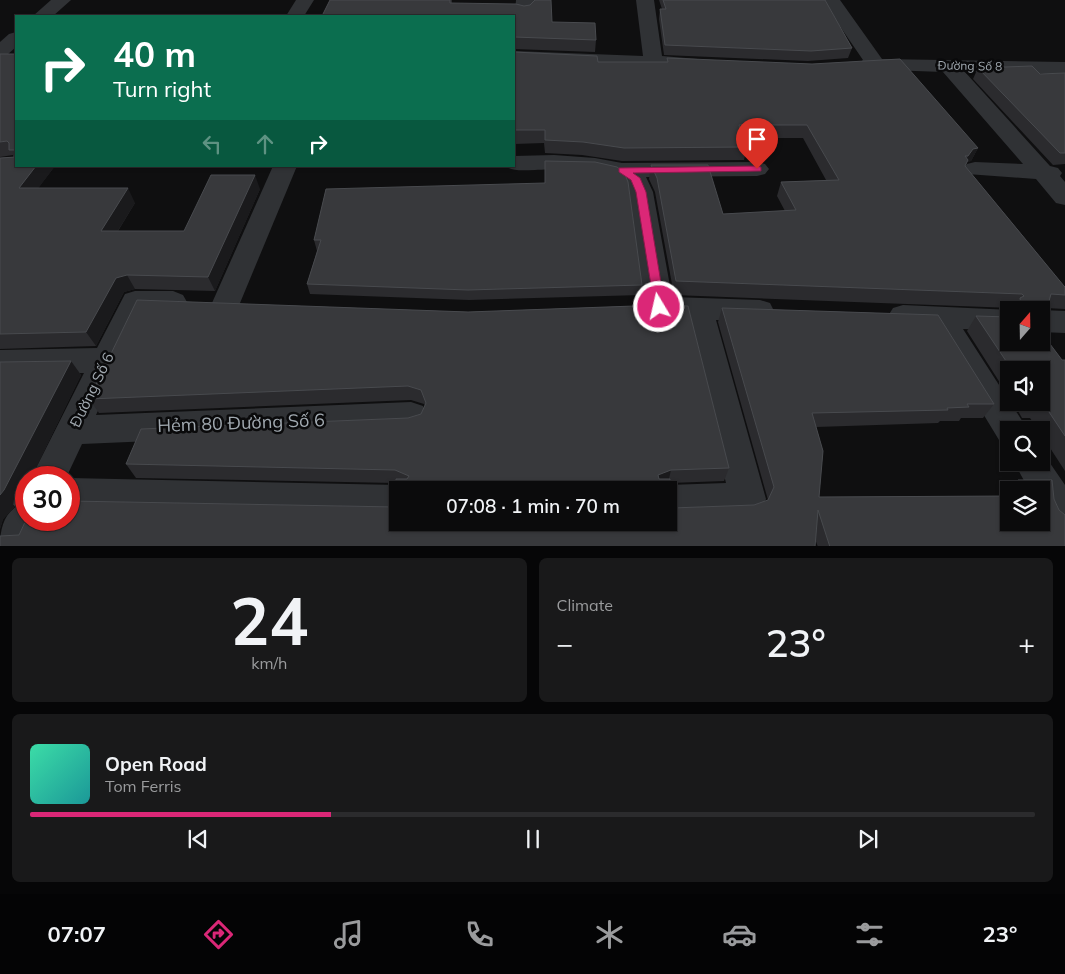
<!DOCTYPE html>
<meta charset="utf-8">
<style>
:root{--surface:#0b0b0c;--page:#19191a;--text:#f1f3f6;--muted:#9a9b9d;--line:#2b2b2d;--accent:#db2777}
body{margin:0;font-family:Mulish,sans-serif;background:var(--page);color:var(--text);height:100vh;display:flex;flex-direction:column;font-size:19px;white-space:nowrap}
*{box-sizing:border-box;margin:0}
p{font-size:16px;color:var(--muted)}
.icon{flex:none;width:28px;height:28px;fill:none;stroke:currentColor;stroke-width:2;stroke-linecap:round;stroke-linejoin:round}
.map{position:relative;height:546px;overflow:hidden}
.sheet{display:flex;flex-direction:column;gap:12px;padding:12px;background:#060607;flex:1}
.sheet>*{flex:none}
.banner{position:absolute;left:15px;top:15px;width:500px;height:152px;border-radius:0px;box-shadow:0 1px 4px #0004,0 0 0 1px var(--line);background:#0b6e4f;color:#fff;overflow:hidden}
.needle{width:32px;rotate:20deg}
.buttons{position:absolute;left:1000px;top:301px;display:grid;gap:10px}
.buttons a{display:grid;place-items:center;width:50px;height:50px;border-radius:0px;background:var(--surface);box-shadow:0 1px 4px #0004,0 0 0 1px var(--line);font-size:25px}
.speed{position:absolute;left:15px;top:466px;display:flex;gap:10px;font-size:25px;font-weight:700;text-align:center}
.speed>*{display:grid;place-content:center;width:65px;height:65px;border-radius:50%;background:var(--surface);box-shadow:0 1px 4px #0004,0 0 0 1px var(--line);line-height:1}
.speed .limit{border:8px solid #d22;background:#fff;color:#111}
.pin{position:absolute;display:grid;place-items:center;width:42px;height:42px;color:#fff;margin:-51px -21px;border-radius:50% 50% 50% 0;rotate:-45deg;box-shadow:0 0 5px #0007}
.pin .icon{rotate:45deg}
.me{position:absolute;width:55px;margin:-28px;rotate:351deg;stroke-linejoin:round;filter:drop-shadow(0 0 4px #0008)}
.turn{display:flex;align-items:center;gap:18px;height:105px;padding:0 15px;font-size:22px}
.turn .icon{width:65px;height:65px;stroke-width:2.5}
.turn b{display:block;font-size:35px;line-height:42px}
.lanes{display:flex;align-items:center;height:48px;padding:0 15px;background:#0003;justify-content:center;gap:25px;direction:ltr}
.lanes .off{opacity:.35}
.big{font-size:38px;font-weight:600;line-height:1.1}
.sheet .tile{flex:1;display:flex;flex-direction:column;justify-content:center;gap:8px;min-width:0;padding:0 18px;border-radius:8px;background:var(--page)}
.sheet .dial{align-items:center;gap:0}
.dial b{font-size:65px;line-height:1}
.song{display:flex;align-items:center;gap:15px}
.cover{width:60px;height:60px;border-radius:8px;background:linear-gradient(135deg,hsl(160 70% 55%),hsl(180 70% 35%))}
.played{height:5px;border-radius:2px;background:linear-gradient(90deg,var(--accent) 30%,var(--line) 30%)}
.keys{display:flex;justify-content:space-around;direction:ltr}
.heat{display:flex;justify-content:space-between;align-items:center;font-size:28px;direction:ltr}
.sheet .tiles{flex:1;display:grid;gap:12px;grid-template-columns:1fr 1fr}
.tile:last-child{grid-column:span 2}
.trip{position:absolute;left:389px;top:481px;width:288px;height:50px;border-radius:0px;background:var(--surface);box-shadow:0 1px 4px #0004,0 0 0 1px var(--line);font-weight:600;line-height:50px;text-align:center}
.tabs{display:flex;height:80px;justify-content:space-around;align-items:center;background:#040405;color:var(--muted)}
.tabs .icon{width:35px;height:35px}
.tabs .active{color:var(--accent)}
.tabs b{font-size:22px;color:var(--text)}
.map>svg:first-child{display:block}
</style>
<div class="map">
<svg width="1065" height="547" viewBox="0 0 1065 547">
<rect width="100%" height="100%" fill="#0f0f10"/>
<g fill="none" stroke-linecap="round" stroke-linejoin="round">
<!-- minor -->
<g fill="#303235" fill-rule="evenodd">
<polygon points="51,0 71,0 53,16 33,16"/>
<polygon points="296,0 314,0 304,16 286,16"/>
<polygon points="516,0 534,0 533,11 530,15 524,16 518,15 515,11"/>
<polygon points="636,0 654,0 662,56 698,59 701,63 698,67 691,69 514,63 514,51 643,56"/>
<polygon points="822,0 840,0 882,59 1065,62 1065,74 965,72 1050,166 1058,168 1062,173 1060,176 1065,182 1065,205 1056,203 1036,179 967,174 963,169 967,164 975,162 1023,164 943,72 860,69 857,65 863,60"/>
<polygon points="16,32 16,47 7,55 0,57 0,42 9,34"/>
<path d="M554 155 595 158 622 163 757 162 765 164 769 169 765 174 757 176 646 177 653 192 672 297 760 300 770 303 774 311 770 319 760 322 716 320 766 499 761 511 748 516 668 519V490H656L668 485 726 483 686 319 651 318 641 315 637 307 641 299H643L629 192C627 189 626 184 624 181 609 166 556 169 535 170 525 170 513 172 505 166H514V156Z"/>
<polygon points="273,166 297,166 240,303 236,310 226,314 216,310 212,303"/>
<polygon points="135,291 173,291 183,295 187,302 183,309 173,313 144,312 96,415 411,402 423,406 427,416 423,426 411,430 82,444 66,478 31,478 84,373 0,374 0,350 97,348 125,294"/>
<polygon points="903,305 1012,310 1009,310 1009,331 963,329 1028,430 1009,430 1009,444 999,440 931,328 903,327 893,324 888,316 893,308"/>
<polygon points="1041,310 1065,311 1065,333 1041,332"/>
<path d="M1041 450 1065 485V534C1042 525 1041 513 1041 490H1029L1014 462H1041Z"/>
<polygon points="69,478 398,485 410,490 398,490 398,519 69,512"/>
<path d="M26 502V520H44L31 547H0C0 526 5 509 26 502Z"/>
</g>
</g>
<!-- wall -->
<g fill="#2b2b2e" fill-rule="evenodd">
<polygon points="330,0 452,0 452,3 552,22 596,40 595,52 514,49 514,16"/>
<polygon points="659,0 825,0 852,48 848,58 808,61 664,55 659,19 660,9 662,9"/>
<polygon points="514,52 598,62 667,62 667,58 978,148 971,161 967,162 965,166 1064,286 1065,287 1065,309 1046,308 1041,314 1041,310 1012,310 1013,309 1012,308 674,295 655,192 649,179 651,165 723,214 785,211 777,196 781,182 826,180 803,138 744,138 747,147 744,160 622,161 582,155 545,153 544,143 514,144"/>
<polygon points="0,54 16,54 16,166 55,166 38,188 135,203 118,231 184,231 260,189 215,291 135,289 124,292 96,346 0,349 0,158 13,157 13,155 0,157"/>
<polygon points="978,68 1040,74 1065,73 1065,164 1053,165 973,79"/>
<polygon points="326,189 642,285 641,295 469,300 310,294 307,284 317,251 314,240"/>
<path d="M137 300 468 312 662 305 688 306 729 468 724 481 670 483V506L672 508 754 505 768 500 718 322 722 308 938 315 994 404 983 418H961L959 421H940L938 423 816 427 823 451 819 497 1007 496 1006 493 1009 490V522H1041V490H1009L1018 480H1052L1054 499 1059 510 1065 515V547H818L815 539V547H0V536L19 535 26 520H69V501L396 507V483L136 478 126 464 141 429 408 418 421 414 425 406 424 404 411 400 99 413 89 399ZM398 490H668V522H398Z"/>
<polygon points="976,316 1062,360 1065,360 1065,471 1041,434 1041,430 1038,430 1030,418 1022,418 1013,402 1041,402 1041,370 1009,370 1009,397 967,331"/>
<polygon points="71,361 81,375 23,494 26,494 26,517 15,506 3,519 0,529 0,362"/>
</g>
<!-- shaded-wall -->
<g fill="#1a1a1c">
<polygon points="978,148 971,161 967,162 961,173 961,169 968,156 973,149"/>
<polygon points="36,166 55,166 28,202 19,188"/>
<polygon points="255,175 260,189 215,291 208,277"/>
<polygon points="128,188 135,203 109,245 101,231"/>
<polygon points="127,275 135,289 124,292 96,346 86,332 116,278"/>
<polygon points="71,361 81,375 31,478 26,478 26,486 18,504 14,505 15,506 3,519 0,529 0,495"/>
<polygon points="671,470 668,483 655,488 658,475"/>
</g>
<!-- building -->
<g fill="#38393c" stroke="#484a4e" fill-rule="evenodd">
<polygon points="330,0 450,0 450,3 516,4 524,6 530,5 535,0 551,0 552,22 595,23 596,40 514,37 514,16 322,16"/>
<polygon points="663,0 825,0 852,48 811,51 665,45 660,9 666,9"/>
<polygon points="514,52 597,56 598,62 668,62 667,58 812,64 900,59 978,148 973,149 968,156 965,156 968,160 965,166 1064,286 1065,287 1065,295 1051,294 1049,301 1046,301 1049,304 1021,306 1020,298 1024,296 1022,294 676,281 657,178 651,165 708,165 723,214 796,210 781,182 839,180 807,125 739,125 747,147 624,148 583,142 545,140 545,130 514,130"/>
<polygon points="0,54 16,54 16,150 9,150 9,143 7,141 0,142"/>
<polygon points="1032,66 1040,74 1065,73 1065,153 1060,153 978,68"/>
<polygon points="16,156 16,166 36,166 19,188 128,188 101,231 184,231 211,175 255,175 208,277 127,275 116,278 86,332 0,334 0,158 16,157"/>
<polygon points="545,161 595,162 617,167 624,172 628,182 642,285 468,290 307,284 321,240 314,240 326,189 545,183"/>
<path d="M137 300 468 312 662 305 688 306 729 468 671 470 658 475 659 479H670V506L672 508 754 505 768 500 774 487 722 308 938 315 994 404H967L969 407 947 408 948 410 812 413 823 451 819 497 1009 496V522H1041V490H1023L1018 480H1052L1054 499 1059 510 1065 515V547H830L818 510 815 547H0V536L19 535 26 520H69V501L396 507V479H407L409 476 395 470 126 464 141 429 408 418 421 414 426 403 421 390 408 386 89 399ZM398 490H668V522H398Z"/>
<polygon points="976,316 1009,317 1009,342 1041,342 1041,332 1062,360 1065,360 1065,436 1043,403 1035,403 1034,402 1041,402 1041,370 1012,370"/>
<polygon points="71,361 4,490 0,495 0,362"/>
<polygon points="15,494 26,494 26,506 14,505"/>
</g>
<!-- route -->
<polygon fill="#db2777" stroke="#8e194d" points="757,166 761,167 761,171 633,173 640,178 646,192 665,307 659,311 655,310 636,192 631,180 619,172 619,168"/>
<g text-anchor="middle" stroke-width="5" stroke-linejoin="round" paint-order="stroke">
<!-- far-street labels -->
<g font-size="12" fill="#a1a9b0" stroke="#0a0a0b">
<text transform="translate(970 66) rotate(1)" y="4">Đường Số 8</text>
</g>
<!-- street labels -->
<g font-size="15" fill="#a1a9b0" stroke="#0a0a0b">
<text transform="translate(92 390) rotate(-64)" y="5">Đường Số 6</text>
</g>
<!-- near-street labels -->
<g font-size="18" fill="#a1a9b0" stroke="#0a0a0b">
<text transform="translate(241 423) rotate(-2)" y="6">Hẻm 80 Đường Số 6</text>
</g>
</g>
</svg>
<div class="buttons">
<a><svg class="needle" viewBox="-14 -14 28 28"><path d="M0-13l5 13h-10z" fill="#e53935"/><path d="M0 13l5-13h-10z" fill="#9a9b9d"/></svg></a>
<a><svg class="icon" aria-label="sound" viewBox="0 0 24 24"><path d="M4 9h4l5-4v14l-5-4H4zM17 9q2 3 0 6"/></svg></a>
<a><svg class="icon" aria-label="search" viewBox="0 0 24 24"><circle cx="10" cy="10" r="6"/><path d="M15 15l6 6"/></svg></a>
<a><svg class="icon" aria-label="layers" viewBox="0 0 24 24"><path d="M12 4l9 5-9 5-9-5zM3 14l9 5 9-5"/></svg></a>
</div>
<div class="speed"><div class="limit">30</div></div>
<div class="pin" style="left:757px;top:169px;background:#d93025"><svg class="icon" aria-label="arrive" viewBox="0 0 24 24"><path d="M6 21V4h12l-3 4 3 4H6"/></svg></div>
<svg class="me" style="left:659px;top:307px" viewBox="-20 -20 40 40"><circle r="17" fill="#db2777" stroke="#fff" stroke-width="3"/><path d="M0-11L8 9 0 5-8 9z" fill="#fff"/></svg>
<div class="trip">07:08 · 1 min · 70 m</div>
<div class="banner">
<div class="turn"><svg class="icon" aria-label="right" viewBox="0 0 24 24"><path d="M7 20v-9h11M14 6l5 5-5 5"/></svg><div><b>40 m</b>Turn right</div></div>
<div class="lanes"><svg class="icon off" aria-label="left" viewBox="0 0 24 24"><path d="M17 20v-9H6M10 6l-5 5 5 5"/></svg><svg class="icon off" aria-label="ahead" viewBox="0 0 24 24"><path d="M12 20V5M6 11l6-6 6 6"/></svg><svg class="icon" aria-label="right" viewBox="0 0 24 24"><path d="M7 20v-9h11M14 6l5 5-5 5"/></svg></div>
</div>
</div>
<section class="sheet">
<div class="tiles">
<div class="tile dial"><b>24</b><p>km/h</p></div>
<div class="tile"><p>Climate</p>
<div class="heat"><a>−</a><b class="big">23°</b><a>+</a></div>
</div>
<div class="tile">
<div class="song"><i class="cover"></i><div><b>Open Road</b><p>Tom Ferris</p></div></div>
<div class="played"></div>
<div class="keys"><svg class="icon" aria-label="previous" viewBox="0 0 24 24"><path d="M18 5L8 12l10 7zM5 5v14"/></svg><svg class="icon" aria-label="pause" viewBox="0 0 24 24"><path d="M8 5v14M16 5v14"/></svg><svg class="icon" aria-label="next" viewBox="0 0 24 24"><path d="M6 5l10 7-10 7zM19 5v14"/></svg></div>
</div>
</div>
</section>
<nav class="tabs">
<b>07:07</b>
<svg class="icon active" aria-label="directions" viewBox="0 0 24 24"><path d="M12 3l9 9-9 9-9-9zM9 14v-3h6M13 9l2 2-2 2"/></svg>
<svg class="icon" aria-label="music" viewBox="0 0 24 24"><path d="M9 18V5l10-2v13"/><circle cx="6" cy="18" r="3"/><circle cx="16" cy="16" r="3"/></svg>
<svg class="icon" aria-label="phone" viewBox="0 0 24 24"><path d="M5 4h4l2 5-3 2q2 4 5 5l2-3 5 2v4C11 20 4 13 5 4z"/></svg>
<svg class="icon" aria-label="climate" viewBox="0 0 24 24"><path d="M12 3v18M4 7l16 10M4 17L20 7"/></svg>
<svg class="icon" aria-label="car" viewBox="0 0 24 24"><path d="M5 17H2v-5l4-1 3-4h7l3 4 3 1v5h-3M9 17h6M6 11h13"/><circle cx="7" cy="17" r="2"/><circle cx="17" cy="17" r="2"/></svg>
<svg class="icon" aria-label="filters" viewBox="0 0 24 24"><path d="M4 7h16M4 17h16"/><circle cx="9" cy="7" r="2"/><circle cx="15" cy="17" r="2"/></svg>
<b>23°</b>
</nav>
